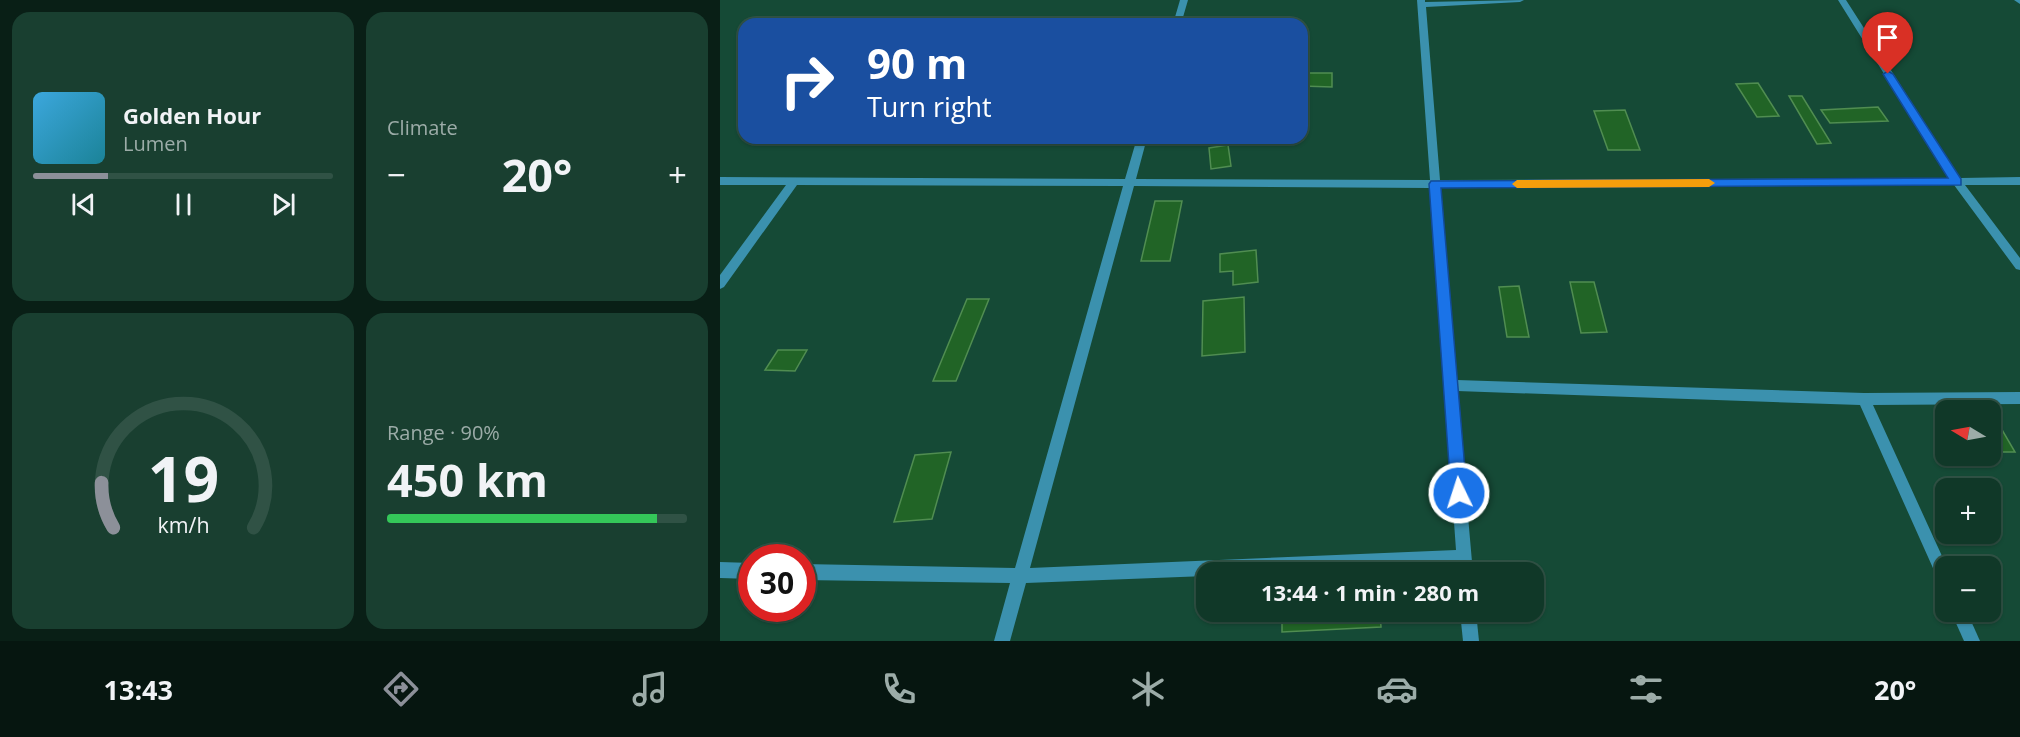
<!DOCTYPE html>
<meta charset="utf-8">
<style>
:root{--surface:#103828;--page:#193f30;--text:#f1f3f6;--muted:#9caca8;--line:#305245;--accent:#8c9099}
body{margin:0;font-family:"Open Sans",sans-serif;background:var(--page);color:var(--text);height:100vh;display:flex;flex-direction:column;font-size:22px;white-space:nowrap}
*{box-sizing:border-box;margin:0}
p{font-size:20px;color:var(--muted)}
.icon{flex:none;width:33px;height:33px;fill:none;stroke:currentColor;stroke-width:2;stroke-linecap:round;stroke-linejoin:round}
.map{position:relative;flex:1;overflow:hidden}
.side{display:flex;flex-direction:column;gap:12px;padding:12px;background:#091f16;width:720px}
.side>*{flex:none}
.hud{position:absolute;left:18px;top:18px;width:570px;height:126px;border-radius:18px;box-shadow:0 2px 4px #0004,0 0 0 2px var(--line);background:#1a4fa0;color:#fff;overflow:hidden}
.needle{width:39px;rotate:280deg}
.buttons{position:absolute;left:1215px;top:400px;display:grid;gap:12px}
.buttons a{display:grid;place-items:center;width:66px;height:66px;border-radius:12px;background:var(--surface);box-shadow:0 2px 4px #0004,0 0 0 2px var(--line);font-size:30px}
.speed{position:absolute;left:18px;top:544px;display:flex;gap:12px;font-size:30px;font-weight:700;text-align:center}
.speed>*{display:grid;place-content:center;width:78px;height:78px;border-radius:50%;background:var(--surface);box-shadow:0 2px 4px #0004,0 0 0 2px var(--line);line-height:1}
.speed .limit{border:9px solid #d22;background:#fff;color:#111}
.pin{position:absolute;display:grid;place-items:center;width:51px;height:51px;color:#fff;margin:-62px -26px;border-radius:50% 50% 50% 0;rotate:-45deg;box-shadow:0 0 6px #0007}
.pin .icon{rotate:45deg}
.me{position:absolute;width:66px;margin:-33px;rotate:356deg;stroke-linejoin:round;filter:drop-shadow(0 0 4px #0008)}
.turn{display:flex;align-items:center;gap:21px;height:126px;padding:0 30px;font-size:27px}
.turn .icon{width:78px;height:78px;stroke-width:2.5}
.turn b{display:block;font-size:42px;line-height:51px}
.big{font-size:45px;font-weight:700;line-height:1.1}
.side .widget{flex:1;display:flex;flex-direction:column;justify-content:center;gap:9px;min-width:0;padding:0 21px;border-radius:18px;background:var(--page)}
.side .dial{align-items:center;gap:0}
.dial svg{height:156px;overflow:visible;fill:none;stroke:var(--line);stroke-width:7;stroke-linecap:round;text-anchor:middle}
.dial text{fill:var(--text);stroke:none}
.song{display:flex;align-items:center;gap:18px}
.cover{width:72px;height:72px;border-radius:9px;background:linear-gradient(135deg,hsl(200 70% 55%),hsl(190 70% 35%))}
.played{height:6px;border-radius:3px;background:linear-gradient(90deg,var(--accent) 25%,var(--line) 25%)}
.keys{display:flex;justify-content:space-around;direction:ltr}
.heat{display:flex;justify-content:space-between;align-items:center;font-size:33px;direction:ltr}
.charge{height:9px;border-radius:4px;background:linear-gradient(90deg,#34c759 90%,var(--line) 0)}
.side .tiles{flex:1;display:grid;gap:12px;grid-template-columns:repeat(2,1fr)}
.trip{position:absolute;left:476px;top:562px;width:348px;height:60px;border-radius:18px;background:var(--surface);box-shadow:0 2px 4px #0004,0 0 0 2px var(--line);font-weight:700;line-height:60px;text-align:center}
.tab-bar{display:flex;height:96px;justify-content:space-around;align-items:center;background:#061610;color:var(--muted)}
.tab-bar .icon{width:42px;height:42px}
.tab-bar .selected{color:var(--accent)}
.tab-bar b{font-size:27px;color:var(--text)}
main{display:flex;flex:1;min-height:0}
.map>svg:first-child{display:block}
</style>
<main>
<section class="side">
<div class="tiles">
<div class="widget">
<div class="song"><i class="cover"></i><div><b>Golden Hour</b><p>Lumen</p></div></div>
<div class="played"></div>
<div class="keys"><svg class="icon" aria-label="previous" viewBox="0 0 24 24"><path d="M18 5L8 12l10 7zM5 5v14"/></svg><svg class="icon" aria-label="pause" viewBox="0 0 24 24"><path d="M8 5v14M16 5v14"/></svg><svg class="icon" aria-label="next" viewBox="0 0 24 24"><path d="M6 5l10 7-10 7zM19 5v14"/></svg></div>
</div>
<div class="widget"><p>Climate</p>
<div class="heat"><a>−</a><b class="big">20°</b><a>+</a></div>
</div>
<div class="widget dial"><svg viewBox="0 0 100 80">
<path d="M14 69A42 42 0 1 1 86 69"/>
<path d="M14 69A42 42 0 0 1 8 46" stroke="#8c9099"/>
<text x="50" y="56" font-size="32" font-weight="700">19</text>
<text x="50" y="72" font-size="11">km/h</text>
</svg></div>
<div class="widget"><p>Range · 90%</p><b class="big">450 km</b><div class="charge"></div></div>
</div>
</section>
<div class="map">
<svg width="1300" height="641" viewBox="0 0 1300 641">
<rect width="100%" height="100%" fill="#154a36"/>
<!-- building -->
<g fill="#216426" stroke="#508d51" stroke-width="1.5">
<polygon points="582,73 612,73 612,87 582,86"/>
<polygon points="1038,83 1059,116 1037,117 1016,84"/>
<polygon points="1069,96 1082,96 1111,143 1097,144"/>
<polygon points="1158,107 1168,121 1110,123 1101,110"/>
<polygon points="905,110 920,150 888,150 874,111"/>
<polygon points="508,145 511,166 491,169 489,148"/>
<polygon points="435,201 462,201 450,261 421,261"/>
<polygon points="536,250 538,282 513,285 513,271 500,272 500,254"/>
<polygon points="850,282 874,282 887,332 861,333"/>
<polygon points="799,286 809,337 787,337 779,287"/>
<polygon points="524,297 525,352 482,356 483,301"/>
<polygon points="247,299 269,299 236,381 213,381"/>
<polygon points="58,350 87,350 75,371 45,370"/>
<polygon points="1270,416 1274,416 1295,452 1274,452 1270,445"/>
<polygon points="231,452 212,519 174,522 195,455"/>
<polygon points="562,612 660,612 661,627 562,632"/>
</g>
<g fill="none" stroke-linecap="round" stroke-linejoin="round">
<!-- minor -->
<g fill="#3b91ae" fill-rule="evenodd">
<polygon points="460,0 468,0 461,24 453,24"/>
<path d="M697 0H705V2L804 0 800 2 706 7 720 180 1229 178 1118 0H1126L1240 178 1300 177V185H1245L1300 258V270L1296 269 1234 185 721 188 737 380 1144 393 1300 392V404L1153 405 1227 567H1226V588L1221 586 1140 405 737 391 753 573H737V565L545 573H486V576L306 583 290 641H274L290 583 82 580V564L295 568 403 186 77 185 4 287 0 289V275L66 185H0V177L405 179 417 138H427L416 179 710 180ZM414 186 710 188 736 550 310 568Z"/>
<polygon points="1294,0 1300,0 1300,4"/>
<polygon points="0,562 32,563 32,579 0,578"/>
<polygon points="740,612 756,612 759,641 743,641"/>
<polygon points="1231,612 1247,612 1260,641 1244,641"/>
</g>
</g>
<!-- route -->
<polygon fill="#1a73e8" stroke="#114b97" stroke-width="1.5" points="1168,71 1173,74 1241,179 1241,185 721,188 747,493 745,498 739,500 734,498 731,493 709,184 711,181 1228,178 1163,74"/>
<!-- slow -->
<polygon fill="#f59e0b" points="989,179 995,183 989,187 797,188 792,184 797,180"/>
</svg>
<div class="buttons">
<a><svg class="needle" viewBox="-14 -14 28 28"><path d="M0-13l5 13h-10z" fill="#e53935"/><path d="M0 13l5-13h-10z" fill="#9caca8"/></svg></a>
<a>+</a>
<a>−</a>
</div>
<div class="speed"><div class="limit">30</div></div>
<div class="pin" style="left:1168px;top:74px;background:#d93025"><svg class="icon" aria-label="arrive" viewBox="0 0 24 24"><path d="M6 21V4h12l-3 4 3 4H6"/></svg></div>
<svg class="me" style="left:739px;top:493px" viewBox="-20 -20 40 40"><circle r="17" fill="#1a73e8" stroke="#fff" stroke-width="3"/><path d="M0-11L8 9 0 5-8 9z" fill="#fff"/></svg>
<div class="trip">13:44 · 1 min · 280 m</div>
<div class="hud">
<div class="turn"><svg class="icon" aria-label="right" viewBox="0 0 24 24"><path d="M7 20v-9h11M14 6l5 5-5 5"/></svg><div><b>90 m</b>Turn right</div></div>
</div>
</div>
</main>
<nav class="tab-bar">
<b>13:43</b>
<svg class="icon selected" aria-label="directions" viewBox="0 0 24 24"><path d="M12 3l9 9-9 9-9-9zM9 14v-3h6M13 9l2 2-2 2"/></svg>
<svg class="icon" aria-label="music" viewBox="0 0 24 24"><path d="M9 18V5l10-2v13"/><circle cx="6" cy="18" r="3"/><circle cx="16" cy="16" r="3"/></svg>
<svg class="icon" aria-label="phone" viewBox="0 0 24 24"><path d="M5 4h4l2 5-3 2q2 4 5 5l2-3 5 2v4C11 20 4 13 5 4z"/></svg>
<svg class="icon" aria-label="climate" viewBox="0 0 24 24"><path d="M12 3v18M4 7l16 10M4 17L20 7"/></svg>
<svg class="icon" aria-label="car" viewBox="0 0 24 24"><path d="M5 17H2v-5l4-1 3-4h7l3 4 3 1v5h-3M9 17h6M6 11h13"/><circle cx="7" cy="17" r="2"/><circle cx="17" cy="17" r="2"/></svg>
<svg class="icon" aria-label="filters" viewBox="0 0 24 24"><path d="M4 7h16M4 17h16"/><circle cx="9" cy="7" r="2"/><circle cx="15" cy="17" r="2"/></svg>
<b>20°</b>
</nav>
